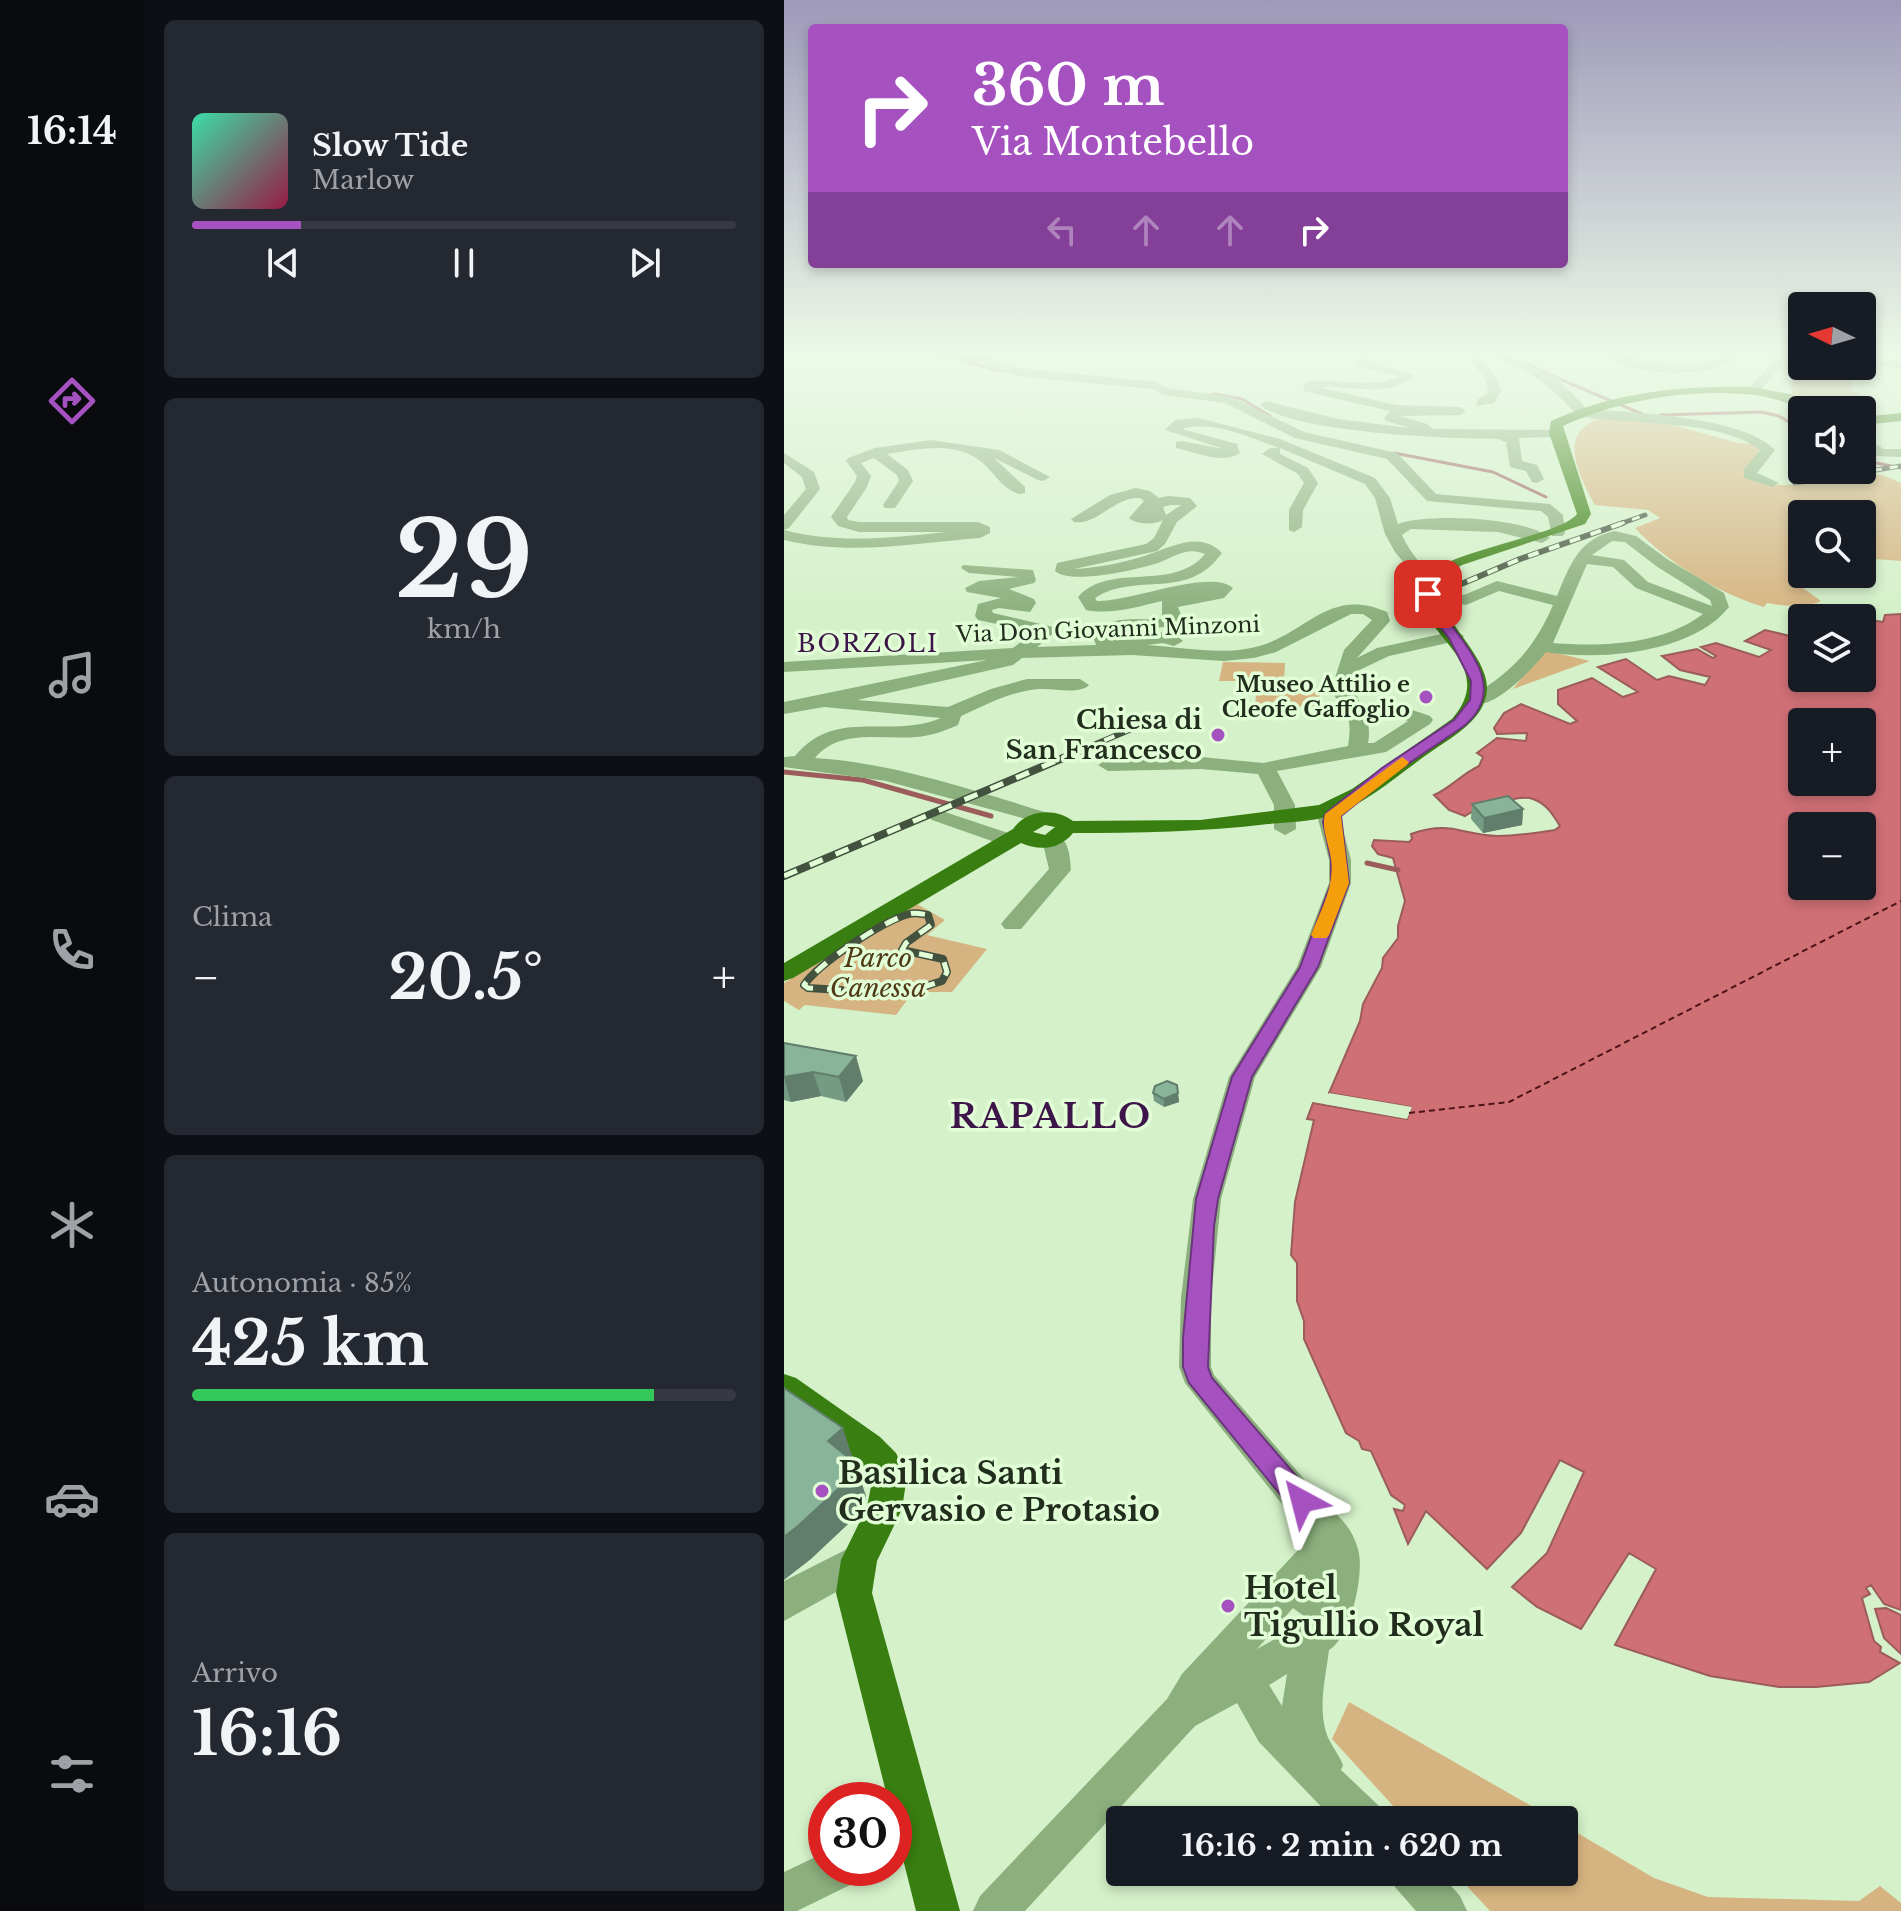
<!DOCTYPE html>
<html lang="it">
<meta charset="utf-8">
<style>
:root{--surface:#171b24;--page:#242831;--text:#f1f3f6;--muted:#9ea1a6;--line:#363941;--accent:#a551c0}
body{margin:0;font-family:"Libre Baskerville",serif;background:var(--page);color:var(--text);height:100vh;display:flex;flex-direction:column;font-size:30px;white-space:nowrap}
*{box-sizing:border-box;margin:0}
p{font-size:26px;color:var(--muted)}
.icon{flex:none;width:44px;height:44px;fill:none;stroke:currentColor;stroke-width:2;stroke-linecap:round;stroke-linejoin:round}
.map{position:relative;flex:1;overflow:hidden}
.panel{display:flex;flex-direction:column;gap:20px;padding:20px;background:#0d0f14;width:640px}
.panel>*{flex:none}
.guide{position:absolute;left:24px;top:24px;width:760px;height:244px;border-radius:8px;box-shadow:0 4px 12px #0003;background:#a551c0;color:#fff;overflow:hidden}
.needle{width:52px;rotate:275deg}
.controls{position:absolute;left:1004px;top:292px;display:grid;gap:16px}
.controls a{display:grid;place-items:center;width:88px;height:88px;border-radius:8px;background:var(--surface);box-shadow:0 4px 12px #0003;font-size:40px}
.speed{position:absolute;left:24px;top:1782px;display:flex;gap:16px;font-size:40px;font-weight:700;text-align:center}
.speed>*{display:grid;place-content:center;width:104px;height:104px;border-radius:50%;background:var(--surface);box-shadow:0 4px 12px #0003;line-height:1}
.speed .limit{border:12px solid #d22;background:#fff;color:#111}
.pin{position:absolute;display:grid;place-items:center;width:68px;height:68px;color:#fff;margin:-34px;border-radius:16px;box-shadow:0 4px 12px #0006}
.me{position:absolute;width:88px;margin:-44px;rotate:322deg;stroke-linejoin:round;filter:drop-shadow(0 0 6px #0008)}
.turn{display:flex;align-items:center;gap:28px;height:168px;padding:0 32px;font-size:36px}
.turn .icon{width:104px;height:104px;stroke-width:2.5}
.turn b{display:block;font-size:56px;line-height:68px}
.lanes{display:flex;align-items:center;height:76px;padding:0 32px;background:#0003;justify-content:center;gap:40px;direction:ltr}
.lanes .off{opacity:.35}
.big{font-size:60px;font-weight:700;line-height:1.1}
.panel .widget{flex:1;display:flex;flex-direction:column;justify-content:center;gap:12px;min-width:0;padding:0 28px;border-radius:12px;background:var(--page)}
.panel .dial{align-items:center;gap:0}
.dial b{font-size:104px;line-height:1}
.song{display:flex;align-items:center;gap:24px}
.cover{width:96px;height:96px;border-radius:12px;background:linear-gradient(135deg,hsl(160 70% 55%),hsl(340 70% 35%))}
.played{height:8px;border-radius:4px;background:linear-gradient(90deg,var(--accent) 20%,var(--line) 20%)}
.keys{display:flex;justify-content:space-around;direction:ltr}
.heat{display:flex;justify-content:space-between;align-items:center;font-size:44px;direction:ltr}
.charge{height:12px;border-radius:6px;background:linear-gradient(90deg,#34c759 85%,var(--line) 0)}
.trip{position:absolute;left:322px;top:1806px;width:472px;height:80px;border-radius:8px;background:var(--surface);box-shadow:0 4px 12px #0003;font-weight:700;line-height:80px;text-align:center}
main{display:flex;flex:1;min-height:0}
.menu{display:flex;flex-direction:column;width:144px;justify-content:space-around;align-items:center;background:#090b0e;color:var(--muted)}
.menu .icon{width:56px;height:56px}
.menu .on{color:var(--accent)}
.menu b{font-size:36px;color:var(--text)}
.map>svg:first-child{display:block}
</style>
<main>
<nav class="menu">
<b>16:14</b>
<svg class="icon on" aria-label="directions" viewBox="0 0 24 24"><path d="M12 3l9 9-9 9-9-9zM9 14v-3h6M13 9l2 2-2 2"/></svg>
<svg class="icon" aria-label="music" viewBox="0 0 24 24"><path d="M9 18V5l10-2v13"/><circle cx="6" cy="18" r="3"/><circle cx="16" cy="16" r="3"/></svg>
<svg class="icon" aria-label="phone" viewBox="0 0 24 24"><path d="M5 4h4l2 5-3 2q2 4 5 5l2-3 5 2v4C11 20 4 13 5 4z"/></svg>
<svg class="icon" aria-label="climate" viewBox="0 0 24 24"><path d="M12 3v18M4 7l16 10M4 17L20 7"/></svg>
<svg class="icon" aria-label="car" viewBox="0 0 24 24"><path d="M5 17H2v-5l4-1 3-4h7l3 4 3 1v5h-3M9 17h6M6 11h13"/><circle cx="7" cy="17" r="2"/><circle cx="17" cy="17" r="2"/></svg>
<svg class="icon" aria-label="filters" viewBox="0 0 24 24"><path d="M4 7h16M4 17h16"/><circle cx="9" cy="7" r="2"/><circle cx="15" cy="17" r="2"/></svg>
</nav>
<section class="panel">
<div class="widget">
<div class="song"><i class="cover"></i><div><b>Slow Tide</b><p>Marlow</p></div></div>
<div class="played"></div>
<div class="keys"><svg class="icon" aria-label="previous" viewBox="0 0 24 24"><path d="M18 5L8 12l10 7zM5 5v14"/></svg><svg class="icon" aria-label="pause" viewBox="0 0 24 24"><path d="M8 5v14M16 5v14"/></svg><svg class="icon" aria-label="next" viewBox="0 0 24 24"><path d="M6 5l10 7-10 7zM19 5v14"/></svg></div>
</div>
<div class="widget dial"><b>29</b><p>km/h</p></div>
<div class="widget"><p>Clima</p>
<div class="heat"><a>−</a><b class="big">20.5°</b><a>+</a></div>
</div>
<div class="widget"><p>Autonomia · 85%</p><b class="big">425 km</b><div class="charge"></div></div>
<div class="widget"><p>Arrivo</p><b class="big">16:16</b></div>
</section>
<div class="map">
<svg width="1117" height="1911" viewBox="0 0 1117 1911">
<rect width="100%" height="100%" fill="#d4f1c9"/>
<!-- green -->
<g fill="#d6b481">
<path d="M989 352H1018V366H1057L1050 370 1069 384 1064 390 1078 395V398C1056 399 1027 405 1007 395 1009 376 1003 364 989 352Z"/>
<path d="M817 416 889 425 954 443 974 444 976 449 959 475C1004 499 1047 472 1094 475 1101 475 1110 480 1117 483V561L1078 558V514H1018V574H1046L1042 580 1020 585 1019 588 1037 601C1023 608 999 606 983 603L980 607C936 594 882 562 851 528L876 518 864 510 811 505C801 487 781 451 796 431 801 425 811 420 817 416Z"/>
<polygon points="764,651 806,661 729,689 758,652"/>
<polygon points="439,662 501,663 500,681 435,681"/>
<polygon points="473,683 526,684 536,689 536,707 471,706"/>
<polygon points="133,904 161,920 143,935 203,949 168,992 129,992 112,1015 21,1005 15,1010 0,1001 0,983"/>
<polygon points="565,1702 772,1820 622,1820 548,1739"/>
<polygon points="780,1825 870,1878 924,1897 1075,1901 1096,1886 1117,1903 1117,1911 706,1911 670,1872 780,1872"/>
</g>
<!-- water -->
<g fill="#cf7075" stroke="#9b5c5b" stroke-width="2" fill-rule="evenodd">
<path d="M1117 614V1610L1100 1604 1087 1585 1082 1588 1086 1594 1078 1598 1090 1641 1097 1647 1096 1652 1116 1663 1085 1682 1032 1687H995L926 1676 831 1645 872 1569 845 1553 797 1629 753 1607 728 1587 763 1553 800 1472 776 1460 737 1533 703 1569 642 1511 624 1544 610 1509 619 1511 621 1505 607 1495 587 1451 578 1449 575 1441 562 1433 520 1339V1321L513 1301V1263L507 1255 511 1202 530 1120 523 1119 529 1103 623 1119 627 1107 545 1093 576 1021 579 1004 598 968 599 958 614 938V926L621 901 609 858 594 854 588 846 590 840 625 842 628 839 627 834C668 820 676 835 714 836 733 836 752 833 771 830L776 826C769 815 763 804 749 799 736 794 692 808 681 816L665 810 650 795C665 789 678 774 695 766L699 757 693 753 713 738 742 741 743 733 713 734 710 728 720 713 737 704 786 724 793 721 774 704V690L808 678 839 697 854 692 814 667 842 659 873 680 885 676 921 685 926 677 896 670 878 656 913 649 929 658 932 656 917 647 932 643 975 657 987 650 961 641 981 630 1010 637 1018 634V678H1078V619L1099 622 1101 615ZM1018 722H1078V782H1018ZM1018 826H1078V886H1018Z"/>
<polygon points="1102,1608 1117,1615 1117,1654 1100,1638 1091,1609"/>
</g>
<!-- pier -->
<polygon fill="#d4f1c9" points="545,1093 628,1107 623,1119 540,1104 542,1100 621,1114 622,1110 543,1097"/>
<g fill="none" stroke-linecap="round" stroke-linejoin="round">
<!-- stream-far1 -->
<g stroke="#9b5c5b" stroke-width="3">
<polyline points="111,352 129,355"/>
<polyline points="179,361 205,368"/>
<polyline points="198,362 215,352"/>
<polyline points="743,364 776,379"/>
<polyline points="207,369 222,371"/>
<polyline points="778,380 858,414"/>
<polyline points="429,394 458,399 486,416"/>
<polyline points="876,415 977,412 995,416 1018,430"/>
<polyline points="610,453 709,472 762,497"/>
<polyline points="1078,460 1117,468"/>
</g>
<!-- stream -->
<g stroke="#9b5c5b" stroke-width="5">
<polyline points="0,772 79,780 207,816"/>
<polyline points="583,863 614,870"/>
</g>
<!-- ferry -->
<polyline stroke="#4d1119" stroke-width="2" stroke-dasharray="6 4" stroke-linecap="butt" points="625,1113 725,1102 1117,901"/>
<!-- minor -->
<g fill="#8baf7d" fill-rule="evenodd">
<polygon points="120,352 195,356 235,368 372,382 383,388 448,397 520,432 613,453 652,494 766,504 779,515 781,533 778,536 768,536 764,517 757,511 643,501 603,459 511,438 441,403 379,395 369,389 234,376 194,363 126,356"/>
<path d="M564 352 583 353 585 362 631 375C605 399 567 385 535 387L612 405 676 407 682 411 676 415 616 416 643 424 649 429 777 430 779 433 772 437 735 438 738 461 753 465 760 479 753 483 748 482 742 471 726 467 722 442 714 439C666 439 510 433 476 405L482 401 554 419 626 428 602 421 600 418 606 411 519 391 521 382C551 376 587 391 615 376L575 367 573 357 565 355Z"/>
<path d="M684 352H717L773 378 803 409C847 412 961 417 991 450L973 473 995 483 988 487 960 478V469L976 450C935 418 845 426 794 416 768 387 736 360 695 356L713 379 717 392 710 403 693 406V400L705 392 701 379 682 354Z"/>
<path d="M815 352C838 351 867 365 895 365 905 365 916 365 926 362 940 359 947 351 961 352 933 381 845 378 815 352Z"/>
<polygon points="981,352 993,352 999,364 973,394 965,394 965,388 987,364"/>
<polygon points="1084,352 1096,352 1100,358 1117,362 1117,370 1092,364"/>
<polygon points="1010,396 1027,410 1018,410 1018,413 1004,405 1004,399"/>
<path d="M414 418 496 439 591 478 606 498 614 524C643 513 743 517 766 538L758 543 714 532 627 529 618 535C626 553 638 565 651 580L649 583H637L611 552 601 534 591 498 581 484 496 448V454L524 468 534 483 519 510 518 527 510 532 505 530V510L520 483 514 474 478 454 486 448H495C468 438 426 419 398 429L453 444 456 453C440 465 410 452 392 448V442L397 441 440 449 381 430 391 420Z"/>
<polygon points="1078,437 1100,449 1117,449 1117,457 1092,456 1078,447"/>
<path d="M147 440 215 450 266 477 259 481 254 480 210 458 241 487V493L236 494C220 490 213 477 202 466 175 439 136 449 103 454L124 470 129 481 111 508H101L99 505 115 481 113 475 90 458 77 463 87 476 83 487 63 517 64 520 75 522H194L206 527V533L196 538C130 543 66 556 0 540V530C54 544 107 538 162 532H75L54 526 47 517 71 482 73 476 62 461 64 458 91 448Z"/>
<polygon points="0,453 30,472 36,489 5,528 0,530 0,515 22,489 18,477 0,463"/>
<path d="M352 488 366 491 375 498 384 496 406 498 413 506 393 522 381 544 373 551 290 569C313 568 344 562 366 554 390 546 416 531 438 553 403 602 353 571 311 598L313 601C346 602 427 568 449 588L440 598 394 607 397 615 391 626 336 631 326 638C350 646 376 620 399 641L390 646 379 643 363 645C397 647 434 655 467 648 520 638 543 585 603 612L606 621 573 658 593 648 671 631 680 636 677 640 605 656 569 673C567 701 590 712 584 743H590L624 721 594 711 592 707 594 703H608L646 716 649 720 646 724 602 752 493 771 511 805 512 829 501 835 490 829V805L474 774 417 769 324 771 314 765 324 759 417 757 479 763 564 746C570 710 559 707 539 683L541 679 551 678 560 650 588 620 579 614H567L492 652 470 658 440 661 348 655 238 658 229 665 73 700 164 707 207 689 243 679H296L305 685C295 695 271 688 256 689 228 691 203 704 177 716L174 725C160 731 147 736 132 737 97 740 56 728 31 758 111 763 191 791 267 814L271 818 267 822H253L102 781 0 767V757L11 756C52 706 106 740 157 718L40 707 0 714V702L203 660 0 672V662L229 648 250 632 194 620 191 616 194 604 217 598 183 592 181 588 195 581 235 577 185 573 177 568 179 565 249 570 252 580 250 583 225 589 250 599 252 603 246 612 215 608 208 610 209 613 269 627 272 631 253 647 312 645 308 634C326 614 354 621 378 619V601C353 607 327 615 302 610L294 597C326 561 389 593 421 554 403 546 390 557 374 563 352 570 287 585 271 571L273 563 362 544 370 538 379 520C371 525 353 525 345 518L360 501 356 498C331 496 313 526 290 522L287 519 326 495ZM386 505H397L382 515 379 507Z"/>
<path d="M831 531 852 536 883 559 940 593 945 607C909 653 816 661 762 652 748 669 711 710 687 704L685 700 687 696C728 673 751 647 769 605L715 591 682 605 638 598 636 594 638 590 680 595 713 581 773 596C786 565 795 538 831 531ZM828 541 841 542 872 566 926 600 928 606 864 582 840 560 808 555ZM803 564 829 567 852 588 919 614C878 645 818 647 769 643Z"/>
<path d="M544 809 555 815 567 860V883L537 967 471 1077 437 1199 427 1298V1367L430 1375 545 1508C559 1519 569 1531 574 1549 581 1573 567 1637 545 1650 542 1676 534 1705 542 1732 545 1743 555 1754 559 1765L557 1770 594 1805 600 1820H550L475 1742 453 1703 411 1726 241 1911H189L196 1896 383 1699 398 1674 514 1550V1524L401 1383 395 1367 397 1298 409 1199 445 1077 513 967 545 883V860L533 815ZM509 1608 525 1620 473 1649ZM503 1674 498 1706 485 1685Z"/>
<polygon points="155,810 230,835 233,840 222,846 148,820 144,816"/>
<path d="M269 834C285 837 286 856 287 870L237 929H221L217 924 221 919 265 869 258 840Z"/>
<polygon points="75,1543 88,1548 93,1560 88,1572 0,1621 0,1581"/>
<polygon points="42,1852 42,1868 76,1868 70,1883 13,1911 0,1911 0,1872"/>
<polygon points="605,1872 655,1872 676,1896 683,1911 632,1911 611,1887"/>
</g>
<!-- major -->
<g fill="#387e10" fill-rule="evenodd">
<path d="M968 387 1006 394 1037 410C1015 410 995 398 972 395 909 388 836 399 779 426L807 514 801 524 678 565 651 581C656 622 705 656 703 690 701 719 670 736 648 751 616 773 582 805 545 816 526 822 504 822 484 824 419 832 354 833 289 833 275 850 255 851 237 843L9 978 0 981V963L229 829C242 810 271 807 289 821L416 820 535 805 568 789 668 719C721 658 617 629 637 577 674 548 775 536 793 514L765 433 767 421C830 392 900 385 968 387ZM261 825 271 827 261 835 249 832Z"/>
<polygon points="1117,413 1117,421 1078,425 1078,417"/>
<polygon points="0,1374 12,1378 96,1437 112,1453 123,1476 118,1509 93,1561 88,1593 176,1911 132,1911 110,1823 110,1800 104,1800 52,1593 57,1560 83,1507 89,1476 72,1459 0,1406"/>
</g>
<!-- rail-far2 casing -->
<g stroke="#43523e" stroke-width="5">
<g id="rail-far2">
<polyline points="1011,483 1117,466"/>
<polyline points="833,525 861,515"/>
</g>
</g>
<!-- rail-far1 casing -->
<g stroke="#43523e" stroke-width="6">
<g id="rail-far1">
<polyline points="663,590 736,559 839,523"/>
<polyline points="300,749 376,717"/>
</g>
</g>
<!-- rail casing -->
<g stroke="#43523e" stroke-width="8">
<g id="rail">
<polyline points="0,876 305,747"/>
<path d="M57 990 24 988 20 985C35 963 99 921 125 914 131 912 138 914 144 915L147 925 122 943 118 950 159 959 163 972 158 981 130 990H69"/>
</g>
</g>
<!-- rail-far2 -->
<use href="#rail-far2" stroke="#e1fed6" stroke-width="3" stroke-dasharray="8" stroke-linecap="butt"/>
<!-- rail-far1 -->
<use href="#rail-far1" stroke="#e1fed6" stroke-width="4" stroke-dasharray="11" stroke-linecap="butt"/>
<!-- rail -->
<use href="#rail" stroke="#e1fed6" stroke-width="5" stroke-dasharray="14" stroke-linecap="butt"/>
</g>
<!-- wall -->
<g fill="#769b84">
<polygon points="688,804 739,809 738,825 699,833 687,819"/>
<polygon points="0,1043 79,1081 62,1102 37,1096 7,1102 0,1100"/>
<polygon points="393,1085 395,1102 380,1107 370,1101 369,1093"/>
</g>
<!-- shaded-wall -->
<g fill="#607e6b">
<polygon points="739,809 738,825 699,833 700,818"/>
<polygon points="72,1056 79,1081 62,1102 55,1077"/>
<polygon points="29,1072 37,1096 7,1102 0,1077"/>
<polygon points="394,1093 395,1102 380,1107 380,1099"/>
<polygon points="59,1428 70,1462 44,1441"/>
<polygon points="71,1463 82,1496 78,1511 27,1559 0,1580 0,1537"/>
</g>
<!-- building -->
<g fill="#89b499" stroke="#607e6b" stroke-width="2">
<polygon points="724,796 739,809 700,818 688,804"/>
<polygon points="0,1043 72,1056 55,1077 29,1072 0,1077"/>
<polygon points="383,1081 393,1085 394,1093 380,1099 369,1093 371,1086"/>
<polygon points="0,1388 59,1428 44,1441 71,1463 66,1478 14,1526 0,1537"/>
</g>
<!-- sky -->
<linearGradient id="sky" x2="0" y2="1"><stop stop-color="#9e99ba"/><stop offset="0.57" stop-color="#ecf9e7"/><stop offset="1" stop-color="#ecf9e7" stop-opacity="0"/></linearGradient>
<rect width="1117" height="619" fill="url(#sky)"/>
<!-- route -->
<path fill="#a551c0" stroke="#6b357d" stroke-width="2" d="M644 591 648 592C652 599 654 607 659 614 685 650 724 689 680 726L609 774 557 816 565 883 534 967 468 1077 434 1199 430 1226 424 1367 428 1378 527 1493 531 1501 527 1509 518 1513 508 1509 405 1383 399 1367V1338L412 1199 448 1077 516 967 547 883V860L539 822 541 814 598 768 670 720 686 700 687 681 665 638 644 612 637 594Z"/>
<!-- slow -->
<path fill="#f59e0b" d="M618 757 625 762 623 765 557 816 565 883 545 935 542 938H530L527 935C537 910 551 886 547 859 545 844 537 829 541 814Z"/>
<!-- markers -->
<g fill="#a551c0" stroke="#e1fed6" stroke-width="3">
<circle cx="642" cy="697" r="8"/>
<circle cx="434" cy="735" r="8"/>
<circle cx="38" cy="1491" r="8"/>
<circle cx="444" cy="1606" r="8"/>
</g>
<g text-anchor="middle" stroke-width="7" stroke-linejoin="round" paint-order="stroke">
<!-- far-street labels -->
<g font-size="22" fill="#222d1e" stroke="#e1fed6">
<text transform="translate(324 629) rotate(-2)" y="8">Via Don Giovanni Minzoni</text>
</g>
<!-- far-poi labels -->
<g font-size="22" font-weight="bold" fill="#222d1e" stroke="#e1fed6" text-anchor="end">
<text x="626" y="692">Museo Attilio e<tspan x="626" dy="25">Cleofe Gaffoglio</tspan></text>
</g>
<!-- far-neighbourhood labels -->
<g font-size="24" letter-spacing="2" fill="#3d1549" stroke="#e1fed6">
<text x="84" y="652">BORZOLI</text>
</g>
<!-- poi labels -->
<g font-size="26" font-weight="bold" fill="#222d1e" stroke="#e1fed6" text-anchor="end">
<text x="418" y="729">Chiesa di<tspan x="418" dy="30">San Francesco</tspan></text>
</g>
<!-- park labels -->
<g font-size="26" font-style="italic" fill="#503a16" stroke="#e1fed6">
<text x="94" y="967">Parco<tspan x="94" dy="30">Canessa</tspan></text>
</g>
<!-- near-poi labels -->
<g font-size="32" font-weight="bold" fill="#222d1e" stroke="#e1fed6" text-anchor="start">
<text x="54" y="1484">Basilica Santi<tspan x="54" dy="37">Gervasio e Protasio</tspan></text>
<text x="460" y="1599">Hotel<tspan x="460" dy="37">Tigullio Royal</tspan></text>
</g>
<!-- district labels -->
<g font-size="34" font-weight="bold" letter-spacing="2" fill="#3d1549" stroke="#e1fed6">
<text x="267" y="1128">RAPALLO</text>
</g>
</g>
</svg>
<div class="controls">
<a><svg class="needle" viewBox="-14 -14 28 28"><path d="M0-13l5 13h-10z" fill="#e53935"/><path d="M0 13l5-13h-10z" fill="#9ea1a6"/></svg></a>
<a><svg class="icon" aria-label="sound" viewBox="0 0 24 24"><path d="M4 9h4l5-4v14l-5-4H4zM17 9q2 3 0 6"/></svg></a>
<a><svg class="icon" aria-label="search" viewBox="0 0 24 24"><circle cx="10" cy="10" r="6"/><path d="M15 15l6 6"/></svg></a>
<a><svg class="icon" aria-label="layers" viewBox="0 0 24 24"><path d="M12 4l9 5-9 5-9-5zM3 14l9 5 9-5"/></svg></a>
<a>+</a>
<a>−</a>
</div>
<div class="speed"><div class="limit">30</div></div>
<div class="pin" style="left:644px;top:594px;background:#d93025"><svg class="icon" aria-label="arrive" viewBox="0 0 24 24"><path d="M6 21V4h12l-3 4 3 4H6"/></svg></div>
<svg class="me" style="left:518px;top:1501px" viewBox="-20 -20 40 40"><path d="M0-17L14 15 0 8-14 15z" fill="#a551c0" stroke="#fff" stroke-width="4"/></svg>
<div class="trip">16:16 · 2 min · 620 m</div>
<div class="guide">
<div class="turn"><svg class="icon" aria-label="right" viewBox="0 0 24 24"><path d="M7 20v-9h11M14 6l5 5-5 5"/></svg><div><b>360 m</b>Via Montebello</div></div>
<div class="lanes"><svg class="icon off" aria-label="left" viewBox="0 0 24 24"><path d="M17 20v-9H6M10 6l-5 5 5 5"/></svg><svg class="icon off" aria-label="ahead" viewBox="0 0 24 24"><path d="M12 20V5M6 11l6-6 6 6"/></svg><svg class="icon off" aria-label="ahead" viewBox="0 0 24 24"><path d="M12 20V5M6 11l6-6 6 6"/></svg><svg class="icon" aria-label="right" viewBox="0 0 24 24"><path d="M7 20v-9h11M14 6l5 5-5 5"/></svg></div>
</div>
</div>
</main>
